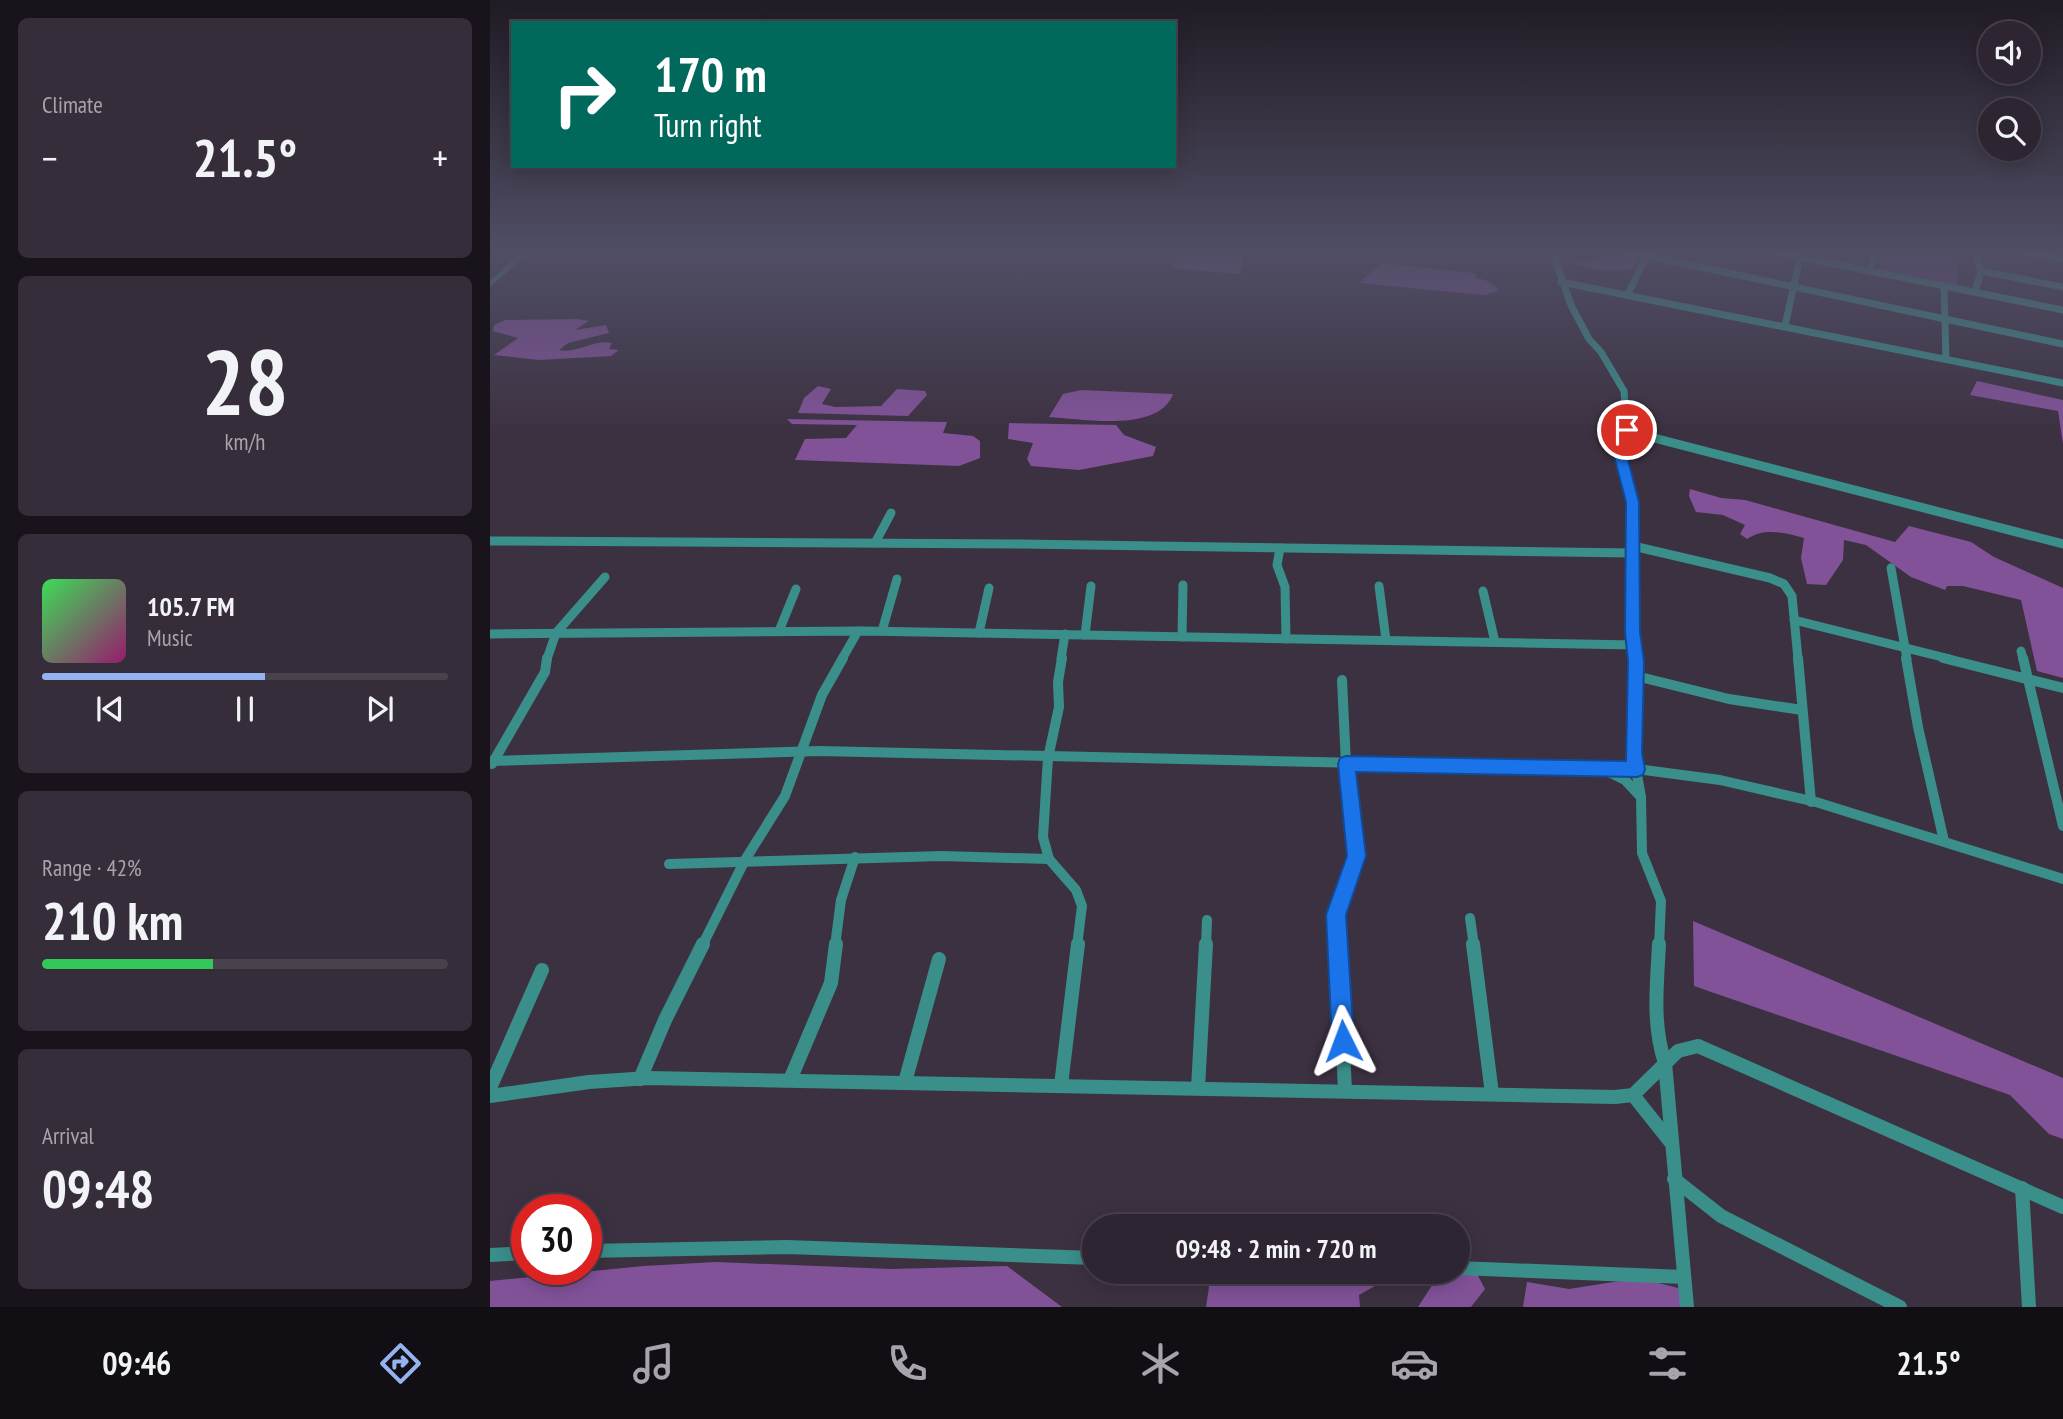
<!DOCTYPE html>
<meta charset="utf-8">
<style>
:root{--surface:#2d2531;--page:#352d39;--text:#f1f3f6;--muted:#a7a5ab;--line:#48424d;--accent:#95b2f1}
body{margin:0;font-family:"PT Sans Narrow",sans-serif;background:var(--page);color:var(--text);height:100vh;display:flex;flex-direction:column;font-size:26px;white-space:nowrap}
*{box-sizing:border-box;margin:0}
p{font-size:23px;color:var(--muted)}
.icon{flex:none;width:38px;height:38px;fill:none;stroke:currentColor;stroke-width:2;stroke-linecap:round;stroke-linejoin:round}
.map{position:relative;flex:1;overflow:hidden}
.drawer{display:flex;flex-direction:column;gap:18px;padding:18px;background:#19141b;width:490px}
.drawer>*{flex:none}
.banner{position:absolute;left:21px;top:21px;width:665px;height:147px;border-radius:0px;box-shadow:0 4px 18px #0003,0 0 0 2px var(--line);background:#00695c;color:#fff;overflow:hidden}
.controls{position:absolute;left:1488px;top:21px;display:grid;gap:14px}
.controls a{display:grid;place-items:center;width:63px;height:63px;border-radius:50%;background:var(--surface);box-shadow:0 4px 18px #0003,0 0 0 2px var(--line);font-size:35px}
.speed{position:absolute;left:21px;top:1194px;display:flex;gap:14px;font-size:35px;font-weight:700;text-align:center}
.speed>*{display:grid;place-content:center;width:91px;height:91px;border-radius:50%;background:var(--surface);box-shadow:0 4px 18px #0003,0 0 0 2px var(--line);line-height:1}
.speed .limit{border:10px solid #d22;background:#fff;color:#111}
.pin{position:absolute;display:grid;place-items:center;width:60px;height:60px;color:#fff;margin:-30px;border:4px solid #fff;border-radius:50%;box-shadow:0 2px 7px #0007}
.me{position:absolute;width:77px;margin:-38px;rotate:357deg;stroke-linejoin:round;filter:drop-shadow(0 0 5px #0008)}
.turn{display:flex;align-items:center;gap:24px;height:147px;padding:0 28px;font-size:32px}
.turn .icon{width:91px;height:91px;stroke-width:2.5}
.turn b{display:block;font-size:49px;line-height:60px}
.big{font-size:52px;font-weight:800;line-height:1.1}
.drawer .widget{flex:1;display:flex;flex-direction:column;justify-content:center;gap:10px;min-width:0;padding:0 24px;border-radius:10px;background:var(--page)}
.drawer .dial{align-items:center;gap:0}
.dial b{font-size:91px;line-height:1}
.song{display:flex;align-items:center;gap:21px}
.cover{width:84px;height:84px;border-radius:10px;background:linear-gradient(135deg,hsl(130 70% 55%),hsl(320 70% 35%))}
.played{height:7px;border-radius:4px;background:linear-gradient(90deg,var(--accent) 55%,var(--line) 55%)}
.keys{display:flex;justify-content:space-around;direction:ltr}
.heat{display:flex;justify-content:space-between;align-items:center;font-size:38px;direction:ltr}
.charge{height:10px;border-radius:5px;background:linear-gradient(90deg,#34c759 42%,var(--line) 0)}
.trip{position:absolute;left:592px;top:1214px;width:388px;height:70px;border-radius:35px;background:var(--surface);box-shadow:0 4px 18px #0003,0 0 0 2px var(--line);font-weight:800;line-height:70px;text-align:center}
.dock{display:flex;height:112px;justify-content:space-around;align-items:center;background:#120f14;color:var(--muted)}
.dock .icon{width:49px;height:49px}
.dock .selected{color:var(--accent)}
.dock b{font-size:32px;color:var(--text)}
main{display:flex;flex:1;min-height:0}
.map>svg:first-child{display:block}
</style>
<main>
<section class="drawer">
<div class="widget"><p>Climate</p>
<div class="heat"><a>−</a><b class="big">21.5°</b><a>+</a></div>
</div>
<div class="widget dial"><b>28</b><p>km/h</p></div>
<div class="widget">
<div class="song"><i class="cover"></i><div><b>105.7 FM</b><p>Music</p></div></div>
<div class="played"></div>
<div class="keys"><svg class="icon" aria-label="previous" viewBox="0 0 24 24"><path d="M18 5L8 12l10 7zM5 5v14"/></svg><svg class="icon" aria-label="pause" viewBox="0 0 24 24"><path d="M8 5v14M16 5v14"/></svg><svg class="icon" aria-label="next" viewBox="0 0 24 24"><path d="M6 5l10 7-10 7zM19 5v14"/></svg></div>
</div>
<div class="widget"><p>Range · 42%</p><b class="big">210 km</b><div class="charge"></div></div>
<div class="widget"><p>Arrival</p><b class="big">09:48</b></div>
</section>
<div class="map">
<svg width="1573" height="1307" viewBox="0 0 1573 1307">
<rect width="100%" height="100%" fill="#3c3141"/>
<!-- green -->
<polygon fill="#683f7b" points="1392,251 1468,251 1467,285 1390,269"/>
<!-- forest -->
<g fill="#825299">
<polygon points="689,251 753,255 750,274 682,268"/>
<polygon points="1126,251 1148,256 1144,267 1139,270 1106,270 1081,263 1097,261"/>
<polygon points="891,263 985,273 986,278 995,280 1008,288 1007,291 994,295 869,283"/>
<path d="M88 319 99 321 85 330 116 325 119 333 78 343 69 350C88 354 103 339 122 343L119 349 129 350 121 356 49 360 4 355 28 338 3 331 4 325 15 320Z"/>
<polygon points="1487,381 1573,400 1573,444 1568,411 1480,395"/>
<polygon points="328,386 341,389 332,404 345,407 391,406 407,389 435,391 437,395 418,416 308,413 314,398"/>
<path d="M591 390 683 394C669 433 593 419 559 417L573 394Z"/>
<polygon points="297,419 457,422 453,433 483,436 490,441 490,458 469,466 305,460 315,439 356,438 367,425 302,424"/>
<polygon points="519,423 626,425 634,435 666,447 663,456 589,470 541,466 537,459 543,443 518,439"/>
<path d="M1200 489 1231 498 1255 500 1405 542 1419 526 1481 542 1504 557 1573 588V678L1547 671 1531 600 1473 586H1457L1455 590 1421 577 1376 545 1354 540 1353 560 1336 585 1317 584 1311 558 1314 538C1295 533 1275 527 1257 539L1250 534 1255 525 1233 515 1206 512 1199 496Z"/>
<polygon points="1203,921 1573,1078 1573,1139 1559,1134 1520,1095 1204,986"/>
<polygon points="226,1262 401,1269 517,1266 572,1307 0,1307 0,1281 154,1266"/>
<polygon points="729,1272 858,1272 899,1278 869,1295 870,1307 716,1307 720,1280"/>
<polygon points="987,1274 995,1289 981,1307 928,1307 948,1276"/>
<polygon points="1149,1278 1188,1288 1195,1307 1033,1307 1037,1282 1079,1289"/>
</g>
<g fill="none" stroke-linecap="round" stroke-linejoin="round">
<!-- minor-far3 -->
<g stroke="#3a8f8a" stroke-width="7">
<polyline points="1062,251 1081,305 1099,339 1111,352 1134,391 1137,432"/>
<polyline points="1135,251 1573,344"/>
<polyline points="1281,251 1573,310"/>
<polyline points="1532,251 1573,259"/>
<polyline points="1380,271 1385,251"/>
<polyline points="1491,271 1573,287"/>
<polyline points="1071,282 1573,383"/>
<polyline points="1454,286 1456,359"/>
<polyline points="1485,292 1491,271 1486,251"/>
<polyline points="1138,294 1159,251"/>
<polyline points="1295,326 1310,257"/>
<polyline points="1137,431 1141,432"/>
</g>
<!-- minor-far2 -->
<g stroke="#3a8f8a" stroke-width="9">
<polyline points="1137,430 1131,460 1142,502 1143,632 1146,659"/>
<polyline points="1137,431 1573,544"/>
<polyline points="0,541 531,544 1142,553"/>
<polyline points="385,543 401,513"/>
<polyline points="1143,546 1280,578 1294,584 1302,596 1308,659"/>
<polyline points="790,548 787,565 795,587 796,639"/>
<polyline points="1401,568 1417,659"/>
<polyline points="889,586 896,640"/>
<polyline points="993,591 1005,642"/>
<polyline points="1304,620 1460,659"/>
<polyline points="289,631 306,589"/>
<polyline points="392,631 407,579"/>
<polyline points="489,633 499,588"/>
<polyline points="0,634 373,631 1145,645"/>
<polyline points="595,635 601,586"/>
<polyline points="692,637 693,585"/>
<polyline points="1531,651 1533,659"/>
<polyline points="57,659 66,633 115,577"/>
<polyline points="352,659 368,631"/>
<polyline points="571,659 575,634"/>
</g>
<!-- minor-far1 -->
<g stroke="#3a8f8a" stroke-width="10">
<polyline points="572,658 568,682 569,707 558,758 553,837 559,859 586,890 592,906 587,946"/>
<polyline points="1146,658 1143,753 1151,797 1152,853 1171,901 1169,946"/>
<polyline points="1308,658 1321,802"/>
<polyline points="1416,658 1428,727 1454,841"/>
<polyline points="1453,658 1573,688"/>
<polyline points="1533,658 1573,826"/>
<polyline points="1146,676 1239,699 1312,710"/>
<polyline points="0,761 329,751 1147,769 1230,780 1326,802 1573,879"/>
<polyline points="2,764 55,672 57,658"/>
<polyline points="1115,770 1135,780 1150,796"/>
<polyline points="179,864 452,856 559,859"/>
<polyline points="980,918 984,946"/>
<polyline points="212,946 255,860 295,796 332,695 353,658"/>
<polyline points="345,946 351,900 365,857"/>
<polyline points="716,946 717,920"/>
<polyline points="848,946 846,915 866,856 856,764 852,680"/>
</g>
<!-- minor -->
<g stroke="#3a8f8a" stroke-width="14">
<polyline points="848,944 855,1091"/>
<polyline points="983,944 1002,1094"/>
<path d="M1169 944C1167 985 1162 1024 1175 1063L1197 1307"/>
<polyline points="150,1079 175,1020 213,944"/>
<polyline points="300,1080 341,983 346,944"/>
<polyline points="415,1082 449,959"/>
<polyline points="571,1085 588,944"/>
<polyline points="0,1088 52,970"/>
<polyline points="708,1088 716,944"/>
<polyline points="1143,1095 1182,1144"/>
<polyline points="0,1096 99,1082 159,1078 1125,1097 1143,1095 1188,1051 1208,1046 1573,1207"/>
<polyline points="1184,1179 1231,1216 1410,1307"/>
<polyline points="1532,1188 1539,1307"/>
<polyline points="96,1251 297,1247 604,1258"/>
<polyline points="0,1255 37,1253"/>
<polyline points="968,1268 1194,1277"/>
</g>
<!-- tertiary -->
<polygon fill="#3a8f8a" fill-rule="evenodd" points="32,251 40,251 0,287 0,281"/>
</g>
<!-- sky -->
<linearGradient id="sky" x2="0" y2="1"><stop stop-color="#211b24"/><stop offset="0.58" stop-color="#504e65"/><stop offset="1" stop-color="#504e65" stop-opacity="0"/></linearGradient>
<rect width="1573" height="434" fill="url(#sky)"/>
<!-- route -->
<polygon fill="#1a73e8" stroke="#114b97" stroke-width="2" points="1137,427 1144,430 1138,460 1149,502 1150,632 1154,661 1152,753 1155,769 1153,775 1147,777 866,772 876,856 856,915 864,1041 860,1048 853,1052 845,1048 842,1041 836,915 857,856 848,764 850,758 856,756 1136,761 1138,661 1135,632 1136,502 1125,460 1131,430"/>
</svg>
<div class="controls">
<a><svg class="icon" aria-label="sound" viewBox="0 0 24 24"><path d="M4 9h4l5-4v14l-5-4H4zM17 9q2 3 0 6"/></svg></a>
<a><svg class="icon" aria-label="search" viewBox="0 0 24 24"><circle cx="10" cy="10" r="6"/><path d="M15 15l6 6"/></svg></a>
</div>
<div class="speed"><div class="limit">30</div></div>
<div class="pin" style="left:1137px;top:430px;background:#d93025"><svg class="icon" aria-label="arrive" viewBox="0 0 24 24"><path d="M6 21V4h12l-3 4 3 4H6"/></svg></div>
<svg class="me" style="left:853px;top:1041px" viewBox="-20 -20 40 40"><path d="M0-17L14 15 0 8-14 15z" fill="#1a73e8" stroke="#fff" stroke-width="4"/></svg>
<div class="trip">09:48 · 2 min · 720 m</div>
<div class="banner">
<div class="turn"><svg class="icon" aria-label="right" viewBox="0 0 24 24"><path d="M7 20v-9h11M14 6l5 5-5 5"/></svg><div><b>170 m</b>Turn right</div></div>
</div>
</div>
</main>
<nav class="dock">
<b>09:46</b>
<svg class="icon selected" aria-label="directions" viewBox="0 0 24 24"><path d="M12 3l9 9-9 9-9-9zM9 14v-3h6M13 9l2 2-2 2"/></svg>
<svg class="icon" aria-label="music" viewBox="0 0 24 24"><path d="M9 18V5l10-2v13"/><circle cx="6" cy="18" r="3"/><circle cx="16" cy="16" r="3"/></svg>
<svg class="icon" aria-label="phone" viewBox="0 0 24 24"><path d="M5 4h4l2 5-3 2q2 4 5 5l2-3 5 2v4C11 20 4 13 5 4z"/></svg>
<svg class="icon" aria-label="climate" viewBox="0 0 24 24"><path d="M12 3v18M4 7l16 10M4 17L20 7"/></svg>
<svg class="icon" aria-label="car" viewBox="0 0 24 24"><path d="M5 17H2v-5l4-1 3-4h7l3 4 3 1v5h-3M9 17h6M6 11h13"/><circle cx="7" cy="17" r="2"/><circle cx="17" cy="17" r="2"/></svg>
<svg class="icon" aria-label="filters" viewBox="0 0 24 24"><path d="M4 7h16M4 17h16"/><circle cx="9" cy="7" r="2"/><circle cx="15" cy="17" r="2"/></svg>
<b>21.5°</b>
</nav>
